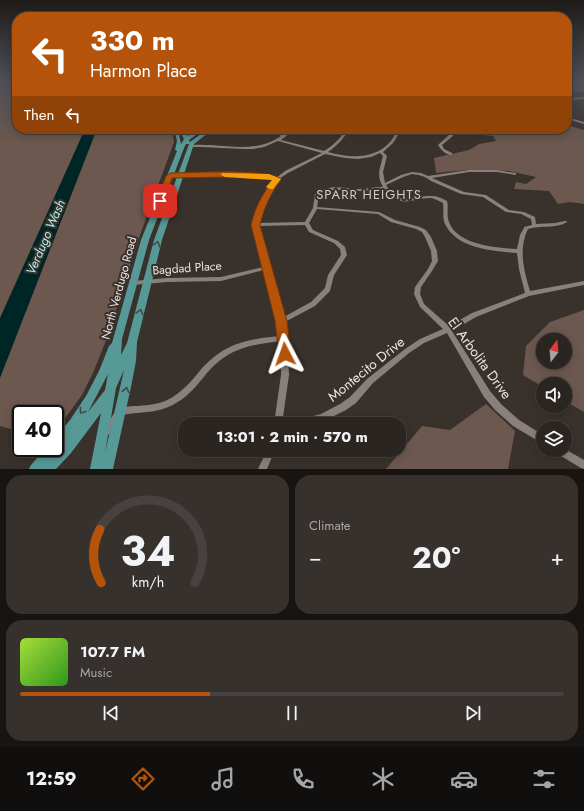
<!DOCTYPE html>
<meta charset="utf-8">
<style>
:root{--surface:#2b2521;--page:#37312e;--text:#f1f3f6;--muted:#a6a5a5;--line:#47423f;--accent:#b45309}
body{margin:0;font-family:Jost,sans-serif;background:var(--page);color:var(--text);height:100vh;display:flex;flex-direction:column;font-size:15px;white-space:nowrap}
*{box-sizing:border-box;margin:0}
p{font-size:13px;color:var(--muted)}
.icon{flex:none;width:22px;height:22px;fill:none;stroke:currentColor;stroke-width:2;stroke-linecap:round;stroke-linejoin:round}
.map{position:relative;height:469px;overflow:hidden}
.details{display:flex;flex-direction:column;gap:6px;padding:6px;background:#181412;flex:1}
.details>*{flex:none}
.top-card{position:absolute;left:12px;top:12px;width:560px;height:122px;border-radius:16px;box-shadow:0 2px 10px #0003,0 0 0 1px var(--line);background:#b45309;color:#fff;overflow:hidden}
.needle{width:26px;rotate:16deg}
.fabs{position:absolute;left:536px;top:333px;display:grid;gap:8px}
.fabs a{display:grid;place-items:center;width:36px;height:36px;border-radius:50%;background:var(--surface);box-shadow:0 2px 10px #0003,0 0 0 1px var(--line);font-size:20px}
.speed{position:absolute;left:12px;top:405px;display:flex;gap:8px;font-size:20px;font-weight:700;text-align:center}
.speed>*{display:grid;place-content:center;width:52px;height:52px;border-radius:50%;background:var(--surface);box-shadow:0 2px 10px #0003,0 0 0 1px var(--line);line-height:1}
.speed .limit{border:2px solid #111;border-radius:6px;background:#fff;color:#111}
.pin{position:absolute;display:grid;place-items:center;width:34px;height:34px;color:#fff;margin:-17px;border-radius:8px;box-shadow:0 2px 6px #0006}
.me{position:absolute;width:44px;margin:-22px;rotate:356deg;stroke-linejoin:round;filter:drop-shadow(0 0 3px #0008)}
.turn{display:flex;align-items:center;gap:14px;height:84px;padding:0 12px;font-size:18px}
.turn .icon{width:52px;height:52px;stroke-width:2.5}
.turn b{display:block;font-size:28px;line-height:34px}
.then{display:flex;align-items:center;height:38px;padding:0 12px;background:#0003;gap:8px;font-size:15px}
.big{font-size:30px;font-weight:700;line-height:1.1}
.details .tile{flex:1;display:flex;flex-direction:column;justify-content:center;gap:6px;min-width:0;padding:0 14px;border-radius:16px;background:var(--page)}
.details .dial{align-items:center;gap:0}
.dial svg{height:104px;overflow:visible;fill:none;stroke:var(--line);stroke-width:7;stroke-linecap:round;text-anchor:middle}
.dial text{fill:var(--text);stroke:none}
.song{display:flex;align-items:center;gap:12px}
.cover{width:48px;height:48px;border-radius:6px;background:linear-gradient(135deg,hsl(80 70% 55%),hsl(110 70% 35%))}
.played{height:4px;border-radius:2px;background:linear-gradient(90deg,var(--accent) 35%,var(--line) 35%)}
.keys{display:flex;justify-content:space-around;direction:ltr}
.heat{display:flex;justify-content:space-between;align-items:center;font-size:22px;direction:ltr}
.details .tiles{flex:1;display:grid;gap:6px;grid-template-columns:1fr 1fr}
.tile:last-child{grid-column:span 2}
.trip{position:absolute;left:178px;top:417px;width:228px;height:40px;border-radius:16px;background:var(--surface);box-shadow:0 2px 10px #0003,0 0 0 1px var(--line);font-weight:700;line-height:40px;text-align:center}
.tabs{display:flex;height:64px;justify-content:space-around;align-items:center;background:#110f0d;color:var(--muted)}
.tabs .icon{width:28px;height:28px}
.tabs .on{color:var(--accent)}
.tabs b{font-size:18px;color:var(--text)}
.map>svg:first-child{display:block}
</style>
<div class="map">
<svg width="584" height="469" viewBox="0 0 584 469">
<rect width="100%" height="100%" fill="#39312c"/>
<!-- green -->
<g fill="#6c584e" fill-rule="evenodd">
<polygon points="0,79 17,79 17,129 172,129 174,142 140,235 107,338 93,373 82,395 55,432 55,414 21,414 21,432 0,426"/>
<polygon points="578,79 584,79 584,92 567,92 567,87"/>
<polygon points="567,125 584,130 584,204 570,202 558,204 549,191 514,189 516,182 526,184 536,177 509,171 490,170 467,170 436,173 434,158 469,150 479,144 496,141 493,136 465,133 470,129 567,129"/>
<path d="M584 310V412L565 401V384H543V387L523 375 526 346 550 322ZM543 340H565V362H543Z"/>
<polygon points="486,404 515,431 508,469 386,469 422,426 450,430"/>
</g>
<!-- water -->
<polygon fill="#002525" points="85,129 97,129 0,378 0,318"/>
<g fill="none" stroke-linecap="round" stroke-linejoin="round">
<!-- minor -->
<g fill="#8a807b" fill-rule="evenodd">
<polygon points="584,97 584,99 567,100 567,98"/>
<polygon points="567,117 584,122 584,124 567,119"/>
<path d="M267 129H272L283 134 290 129H294L285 137 281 140 324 151C334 145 340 139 346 129H350C343 139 338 145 328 152 349 158 374 160 390 142 393 139 396 133 398 129H402L393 143 383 152 387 156 383 172 385 183 401 175 412 172 421 173 428 176 469 170H497L515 173H516V175L497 172H469L432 178 464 192 486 195 509 210 524 212 535 217 536 224 555 223 565 221H567V222C556 229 541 225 528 229 518 249 524 271 530 291L584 281V285L529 296 476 317 452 331 490 391 501 404 519 420 543 435V444L513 426 495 410 484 397 447 333 424 343 409 353 373 383 356 403 346 410 322 422 313 424H293L294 421 321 414 340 404 350 397 367 379 405 349 420 339 443 329 420 307 414 294 415 287 428 269 432 261 431 251 425 237 422 232 416 229 391 222 378 214 317 209 309 223 313 230 338 241 345 247 347 255 334 275 330 291 315 306 283 323 287 338 289 375 282 424H274L281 375V341C249 345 229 348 207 373 198 384 189 396 176 403 158 414 143 411 123 415 117 421 115 431 108 435L105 434 104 431C107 425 113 412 119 409 125 406 132 406 138 406 150 405 162 404 173 397 185 389 194 378 203 367 226 343 248 339 280 336L264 270 221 281 167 282 133 285 131 284 130 283 131 282 133 281 167 278 221 277 263 267 253 225 261 200 267 188 274 180 269 178 232 176 170 177 168 176 170 175 232 174 269 176 276 178 285 171 322 153 278 141 264 147 253 149H243L201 147H191L189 146C195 144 204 145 211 145 235 147 260 151 281 136ZM380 153 383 156C380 169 376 175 383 187 374 187 366 189 358 189 343 188 327 184 315 194L313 208 305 222 258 223 263 206 271 188 279 179 288 173 325 154 345 158 358 159 371 157ZM412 174C419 175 425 176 431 181L461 194 483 197 506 212 521 214 531 219 532 225 524 227V228L520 235 517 249C497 248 457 245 449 222 446 215 449 208 447 201 442 198 437 196 432 196 413 195 400 208 386 185L403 177ZM385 189C400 210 412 198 431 198 436 199 439 201 443 203 444 210 442 218 445 224 457 249 493 251 517 253L519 269 525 293 472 313 449 326 424 304 420 294 421 287 432 271 438 261 437 251 431 237 426 230 420 227 395 220 379 212 317 207 319 195C332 186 348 192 362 191 370 191 377 190 385 189ZM305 225 309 232 334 243 340 249 341 255 328 275 325 288 311 302 282 318 258 226Z"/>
<path d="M430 129H436L453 134V136L442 145 444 149 452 153V155C446 155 441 150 438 145L449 135Z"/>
<polygon points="565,449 584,460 584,469 581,468 556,453 555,450 565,450"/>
<polygon points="267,450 275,450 267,469 258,469"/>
</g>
<!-- major -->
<path fill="#569997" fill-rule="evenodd" d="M174 129H178L181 144 184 139 179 129H183L188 136 199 129H204L189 140 190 142 208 129H213L194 144 162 240 137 342 136 361 131 387 113 469H90L101 413 71 453 56 469H29L31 465 46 448H55V438L70 420 86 396 99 371 109 346 112 343 141 240 177 151 175 150 177 141ZM186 144H189L154 240 127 343 121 355 122 339 149 240 184 148ZM124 370 105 453 116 388ZM108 374 105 390 88 412Z"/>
</g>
<!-- one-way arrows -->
<defs><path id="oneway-chevron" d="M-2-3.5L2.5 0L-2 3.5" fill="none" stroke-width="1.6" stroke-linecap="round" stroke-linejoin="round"/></defs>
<g stroke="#404b47">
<use href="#oneway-chevron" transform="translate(157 244) rotate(-75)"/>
<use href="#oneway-chevron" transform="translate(140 312) rotate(-75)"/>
<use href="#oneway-chevron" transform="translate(126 390) rotate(-79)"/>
<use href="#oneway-chevron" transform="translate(82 411) rotate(126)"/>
</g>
<!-- sky -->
<linearGradient id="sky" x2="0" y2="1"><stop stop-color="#1f1b18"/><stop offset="0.55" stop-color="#4e4e56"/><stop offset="1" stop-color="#4e4e56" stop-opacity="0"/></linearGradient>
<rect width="584" height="144" fill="url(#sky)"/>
<!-- route -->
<path fill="#b45309" stroke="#753606" d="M170 173C189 173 269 168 281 179 271 194 264 207 260 225L287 321 291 354 290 358 285 360 281 358 279 354 275 321 251 225C255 207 262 195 273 180L232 177 172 178 164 201 160 204 157 203 156 201 166 176Z"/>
<!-- slow -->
<polygon fill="#f59e0b" points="222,173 269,174 281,179 273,189 270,189 266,187 272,180 225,177 221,175"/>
<g text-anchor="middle" stroke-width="4" stroke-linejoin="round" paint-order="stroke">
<!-- street labels -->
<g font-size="12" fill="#e9e4e1" stroke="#39312c">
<text transform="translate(187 268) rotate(-4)" y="4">Bagdad Place</text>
<text transform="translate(119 288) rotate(-75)" y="4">North Verdugo Road</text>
</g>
<!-- neighbourhood labels -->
<g font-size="13" letter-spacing="1" fill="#d6cac5" stroke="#39312c">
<text x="369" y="199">SPARR HEIGHTS</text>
</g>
<!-- water labels -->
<g font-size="13" font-style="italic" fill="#a8efef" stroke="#39312c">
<text transform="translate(45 237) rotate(-67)" y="5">Verdugo Wash</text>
</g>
<!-- near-street labels -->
<g font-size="14" fill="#e9e4e1" stroke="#39312c">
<text transform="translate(480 358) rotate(54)" y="5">El Arbolita Drive</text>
<text transform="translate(366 369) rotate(-39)" y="5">Montecito Drive</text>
</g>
</g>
</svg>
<div class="fabs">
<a><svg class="needle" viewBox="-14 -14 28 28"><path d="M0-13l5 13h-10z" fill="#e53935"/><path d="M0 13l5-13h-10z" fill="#a6a5a5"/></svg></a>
<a><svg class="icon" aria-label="sound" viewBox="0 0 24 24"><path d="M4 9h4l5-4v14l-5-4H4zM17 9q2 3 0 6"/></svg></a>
<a><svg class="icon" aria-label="layers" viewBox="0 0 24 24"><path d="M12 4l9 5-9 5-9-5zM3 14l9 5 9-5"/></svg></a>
</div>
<div class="speed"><div class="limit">40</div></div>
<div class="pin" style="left:160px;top:201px;background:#d93025"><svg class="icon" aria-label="arrive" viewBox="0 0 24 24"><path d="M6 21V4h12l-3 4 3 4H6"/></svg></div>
<svg class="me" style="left:285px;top:354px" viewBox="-20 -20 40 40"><path d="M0-17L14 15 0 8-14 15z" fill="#b45309" stroke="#fff" stroke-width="4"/></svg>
<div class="trip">13:01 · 2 min · 570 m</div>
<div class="top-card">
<div class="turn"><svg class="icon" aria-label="left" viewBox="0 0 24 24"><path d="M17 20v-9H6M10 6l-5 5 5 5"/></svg><div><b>330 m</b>Harmon Place</div></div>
<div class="then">Then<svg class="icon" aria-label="left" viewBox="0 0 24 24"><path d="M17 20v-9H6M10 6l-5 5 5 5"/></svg></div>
</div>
</div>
<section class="details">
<div class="tiles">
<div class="tile dial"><svg viewBox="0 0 100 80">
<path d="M14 69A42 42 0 1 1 86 69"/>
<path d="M14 69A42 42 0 0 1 13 28" stroke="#b45309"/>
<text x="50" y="56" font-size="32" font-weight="700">34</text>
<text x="50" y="72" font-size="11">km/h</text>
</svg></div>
<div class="tile"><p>Climate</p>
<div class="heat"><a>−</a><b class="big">20°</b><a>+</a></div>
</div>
<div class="tile">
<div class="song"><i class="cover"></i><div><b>107.7 FM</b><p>Music</p></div></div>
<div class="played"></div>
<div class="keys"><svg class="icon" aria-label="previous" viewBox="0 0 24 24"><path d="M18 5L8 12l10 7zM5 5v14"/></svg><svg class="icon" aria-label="pause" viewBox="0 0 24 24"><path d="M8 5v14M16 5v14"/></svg><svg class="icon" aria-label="next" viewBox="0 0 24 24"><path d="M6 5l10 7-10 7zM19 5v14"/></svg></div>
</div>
</div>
</section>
<nav class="tabs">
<b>12:59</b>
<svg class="icon on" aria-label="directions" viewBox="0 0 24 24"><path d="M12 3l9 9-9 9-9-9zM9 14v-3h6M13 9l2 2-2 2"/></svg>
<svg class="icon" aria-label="music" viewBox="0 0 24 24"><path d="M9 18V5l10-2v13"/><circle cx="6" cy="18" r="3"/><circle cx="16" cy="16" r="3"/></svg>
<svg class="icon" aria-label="phone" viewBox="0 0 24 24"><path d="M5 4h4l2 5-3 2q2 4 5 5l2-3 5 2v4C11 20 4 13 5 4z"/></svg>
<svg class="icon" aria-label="climate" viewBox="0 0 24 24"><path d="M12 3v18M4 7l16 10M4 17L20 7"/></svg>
<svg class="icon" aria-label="car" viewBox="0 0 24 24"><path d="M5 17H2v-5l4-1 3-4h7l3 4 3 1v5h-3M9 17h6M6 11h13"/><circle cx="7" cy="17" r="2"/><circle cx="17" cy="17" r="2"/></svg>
<svg class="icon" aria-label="filters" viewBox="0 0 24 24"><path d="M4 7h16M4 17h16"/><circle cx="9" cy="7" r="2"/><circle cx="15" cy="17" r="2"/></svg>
</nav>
